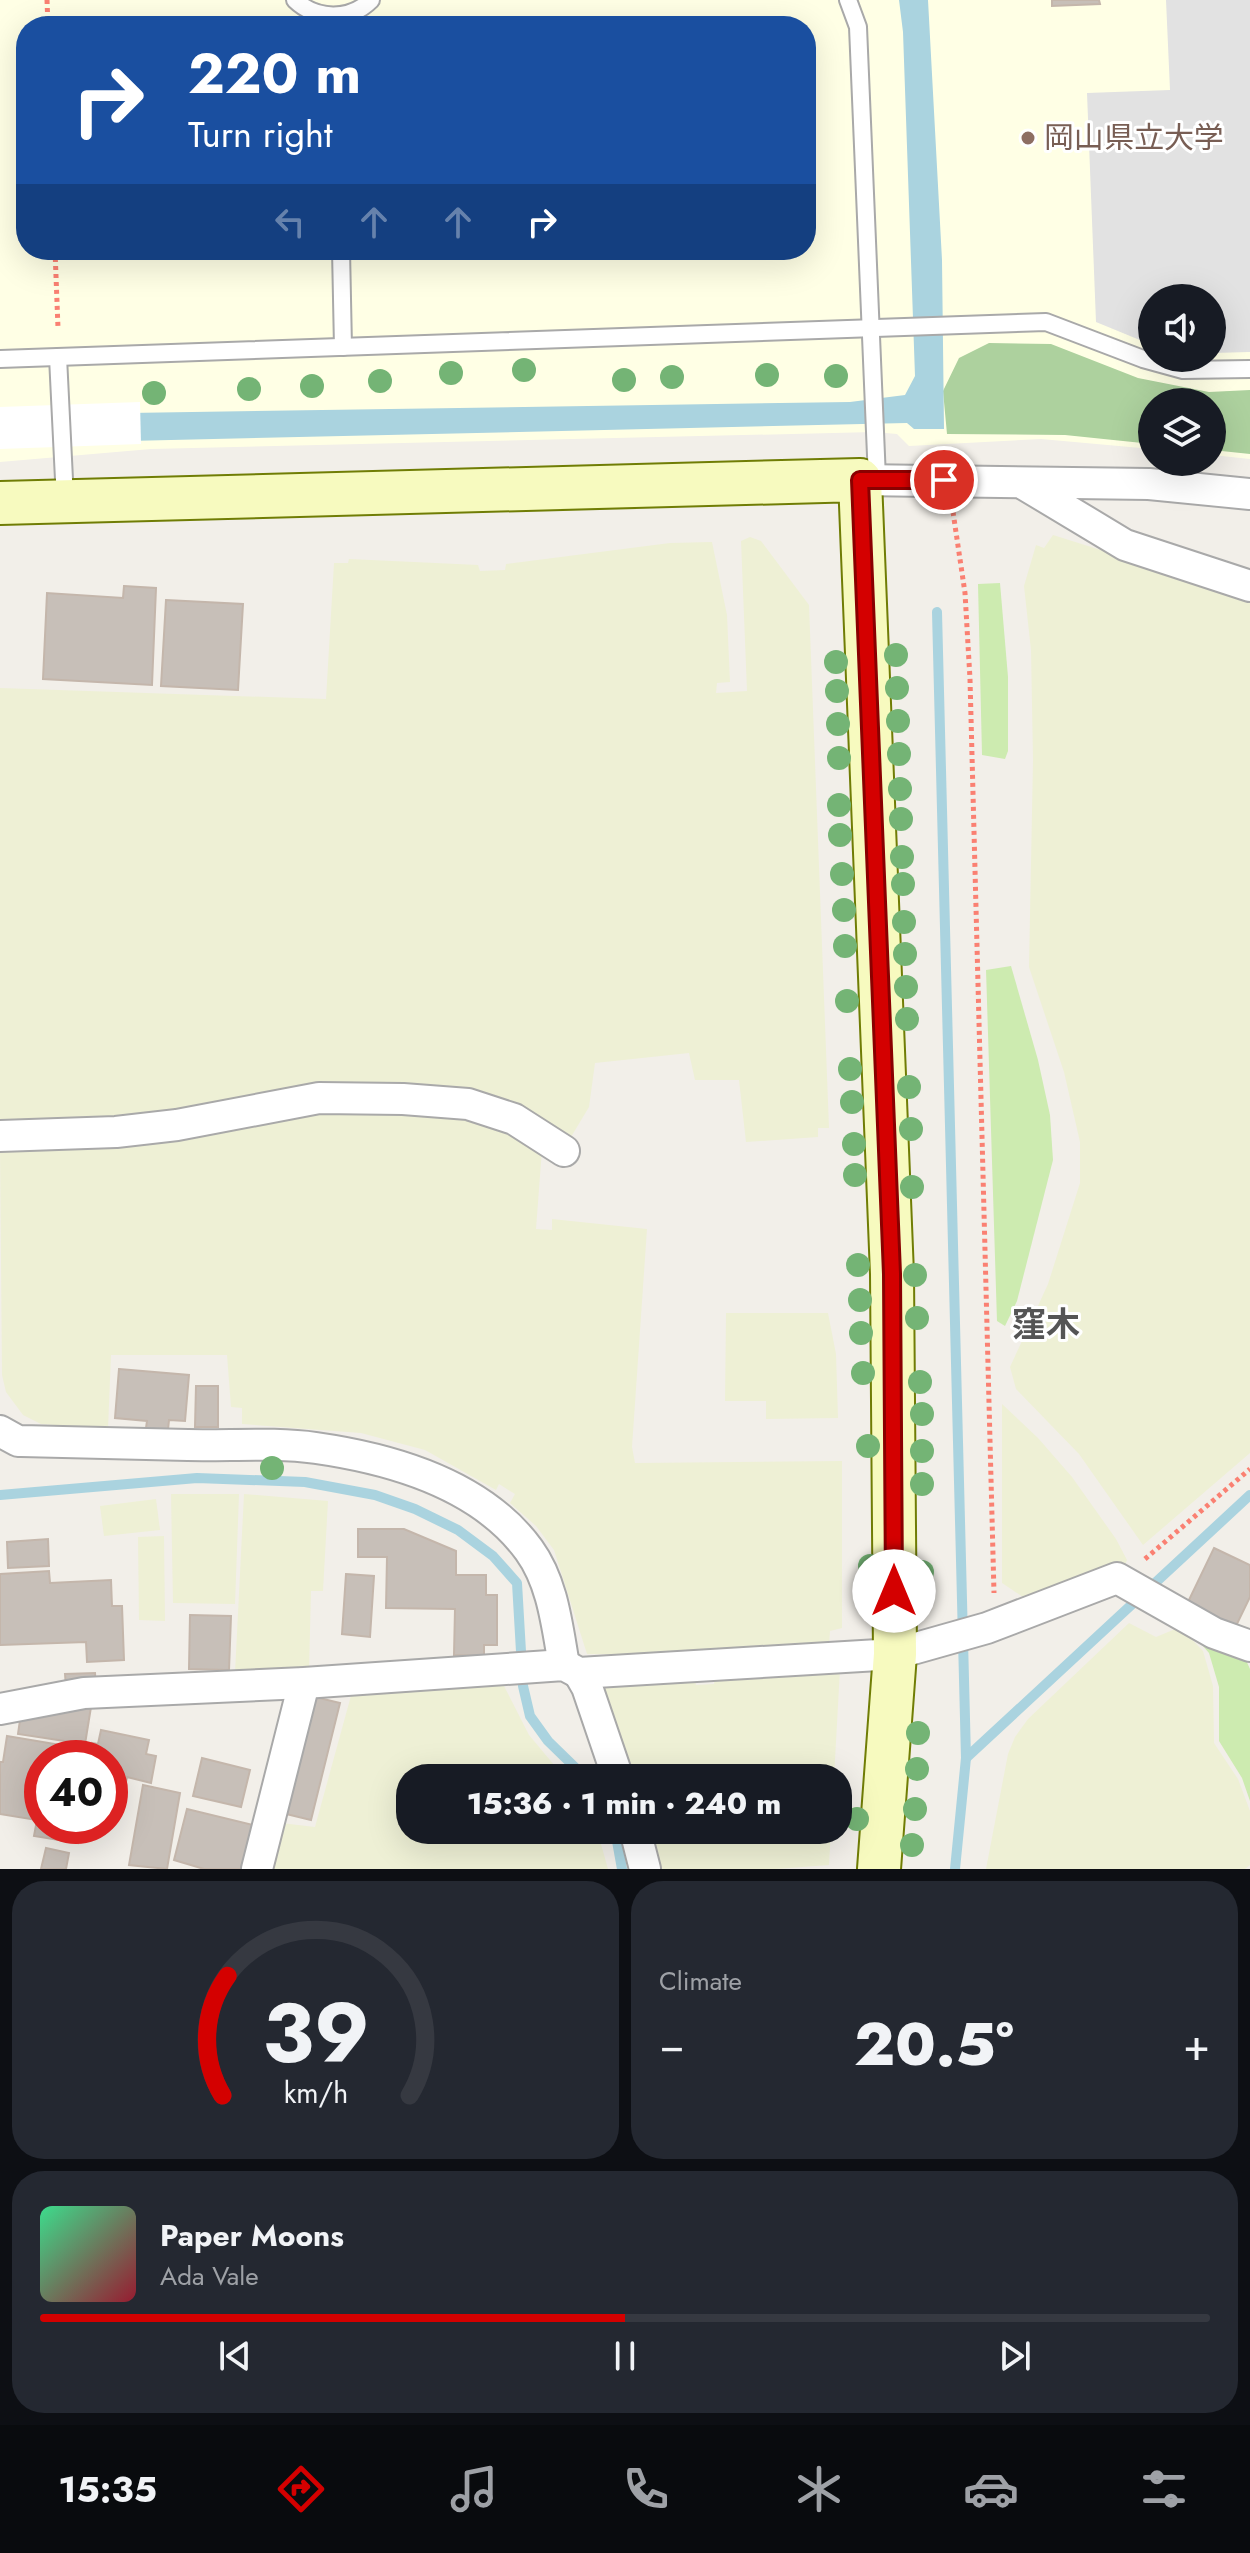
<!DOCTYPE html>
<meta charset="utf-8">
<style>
:root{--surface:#171b24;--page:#242831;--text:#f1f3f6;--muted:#9ea1a6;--line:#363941;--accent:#d40000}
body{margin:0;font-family:Jost,"Noto Sans JP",sans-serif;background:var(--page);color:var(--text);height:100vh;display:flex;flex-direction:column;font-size:30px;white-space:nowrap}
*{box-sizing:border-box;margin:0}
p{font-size:26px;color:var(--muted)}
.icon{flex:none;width:44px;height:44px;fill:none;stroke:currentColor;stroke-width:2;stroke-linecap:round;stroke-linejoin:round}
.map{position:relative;height:1869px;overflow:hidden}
.sheet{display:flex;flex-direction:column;gap:12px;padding:12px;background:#0d0f14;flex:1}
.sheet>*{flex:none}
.guide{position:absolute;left:16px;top:16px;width:800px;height:244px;border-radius:32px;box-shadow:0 8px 32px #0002;background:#1a4fa0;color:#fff;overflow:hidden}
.tools{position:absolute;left:1138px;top:284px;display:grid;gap:16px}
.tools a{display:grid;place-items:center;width:88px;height:88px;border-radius:50%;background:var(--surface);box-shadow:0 8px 32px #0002;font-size:40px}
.speed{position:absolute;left:24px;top:1740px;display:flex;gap:16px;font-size:40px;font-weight:700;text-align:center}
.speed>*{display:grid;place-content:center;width:104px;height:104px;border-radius:50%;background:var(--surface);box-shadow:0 8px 32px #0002;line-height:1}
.speed .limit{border:12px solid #d22;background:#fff;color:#111}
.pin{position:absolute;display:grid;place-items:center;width:68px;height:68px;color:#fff;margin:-34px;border:4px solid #fff;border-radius:50%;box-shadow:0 2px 8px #0007}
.me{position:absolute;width:88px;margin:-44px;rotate:0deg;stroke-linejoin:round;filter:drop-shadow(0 0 6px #0008)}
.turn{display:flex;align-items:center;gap:28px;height:168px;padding:0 40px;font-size:36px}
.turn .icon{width:104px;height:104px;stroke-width:2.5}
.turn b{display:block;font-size:56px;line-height:68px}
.lanes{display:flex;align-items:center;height:76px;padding:0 40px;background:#0003;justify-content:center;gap:40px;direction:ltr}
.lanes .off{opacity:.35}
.big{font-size:60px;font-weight:800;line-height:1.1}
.sheet .widget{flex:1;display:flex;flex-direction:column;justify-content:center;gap:12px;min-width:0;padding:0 28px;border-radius:32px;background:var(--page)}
.sheet .dial{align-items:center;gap:0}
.dial svg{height:208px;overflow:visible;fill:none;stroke:var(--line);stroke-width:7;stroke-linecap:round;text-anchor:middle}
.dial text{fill:var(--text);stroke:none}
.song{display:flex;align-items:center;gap:24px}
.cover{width:96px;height:96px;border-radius:12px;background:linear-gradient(135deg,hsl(150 70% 55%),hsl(350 70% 35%))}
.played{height:8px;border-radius:4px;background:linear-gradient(90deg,var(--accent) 50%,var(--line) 50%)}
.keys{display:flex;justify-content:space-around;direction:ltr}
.heat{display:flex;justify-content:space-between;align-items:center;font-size:44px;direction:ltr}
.sheet .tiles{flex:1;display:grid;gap:12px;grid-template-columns:1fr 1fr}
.widget:last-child{grid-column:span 2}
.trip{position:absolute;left:396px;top:1764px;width:456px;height:80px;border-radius:32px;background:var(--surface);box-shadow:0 8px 32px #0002;font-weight:800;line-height:80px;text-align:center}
.tab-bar{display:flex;height:128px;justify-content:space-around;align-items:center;background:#090b0e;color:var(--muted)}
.tab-bar .icon{width:56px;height:56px}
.tab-bar .current{color:var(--accent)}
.tab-bar b{font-size:36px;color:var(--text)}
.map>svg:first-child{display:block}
</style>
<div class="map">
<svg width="1250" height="1869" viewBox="0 0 1250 1869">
<rect width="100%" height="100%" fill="#f2efe9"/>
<!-- education -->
<path fill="#ffffe5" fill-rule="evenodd" d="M0 0H1250V459L1212 455V402H1152V449L1041 439 909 446 897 434 874 432 151 449 0 462ZM26 26H806V250H26ZM1152 298H1212V358H1152Z"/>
<!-- farmland -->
<g fill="#eef0d5">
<polygon points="1053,535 1250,597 1250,1453 1143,1545 1079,1454 1016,1389 1010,1367 1048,1284 1080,1183 1080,1142 1064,1072 1029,967 1033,760 1031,650 1024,586 1036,545 1044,548"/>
<polygon points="750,537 761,541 809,605 829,1128 818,1128 818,1137 746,1142 739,1080 695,1080 689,1053 595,1063 589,1107 568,1142 528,1114 489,1094 435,1087 171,1114 0,1123 0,688 326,699 334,563 348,563 349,559 478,565 480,571 505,570 506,564 670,543 712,542 727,615 730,682 717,683 716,693 747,691 741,541"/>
<polygon points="329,1110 454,1115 483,1120 542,1149 536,1229 552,1230 552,1219 647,1229 632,1447 635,1463 842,1461 842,1628 830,1631 829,1645 660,1655 587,1654 554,1550 536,1526 510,1503 515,1494 499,1484 496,1490 425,1450 361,1433 242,1424 242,1408 231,1407 227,1355 111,1355 108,1429 41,1424 23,1415 6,1392 2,1375 0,1147"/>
<polygon points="726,1313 828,1313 836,1354 838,1418 766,1419 766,1401 725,1401"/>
<polygon points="1002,1404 1038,1438 1072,1477 1116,1539 1127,1560 1124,1567 1023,1597 1002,1583"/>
<polygon points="171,1494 239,1494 235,1604 173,1603"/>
<polygon points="244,1494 328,1501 323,1591 311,1591 309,1671 235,1673"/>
<polygon points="156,1499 160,1530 104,1536 100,1506"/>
<polygon points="164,1536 165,1621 139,1620 138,1537"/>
<polygon points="1129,1623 1156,1637 1180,1627 1203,1651 1213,1686 1214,1743 1238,1779 1250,1811 1250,1865 1245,1869 986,1869 1008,1754 1015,1737 1028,1719"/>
<polygon points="840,1669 834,1778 631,1778 604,1693 609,1679 694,1677 696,1685 714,1684 715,1677"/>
<polygon points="502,1682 529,1735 565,1778 410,1778 410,1830 597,1830 608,1869 269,1869 281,1823 315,1827 352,1692"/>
<polygon points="647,1830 831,1830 829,1865 776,1869 660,1869"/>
</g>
<!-- grass -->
<g fill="#cdebb0">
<polygon points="1000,583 1008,677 1008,751 1005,759 982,755 978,584"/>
<polygon points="1011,966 1038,1060 1050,1115 1053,1160 1017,1301 1005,1326 997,1321 986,970"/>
<polygon points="1189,1630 1245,1658 1250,1669 1250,1801 1242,1778 1219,1741 1219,1687 1209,1653"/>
</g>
<!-- forest -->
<polygon fill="#add19e" points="989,343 1051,344 1138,378 1209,392 1250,390 1250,454 1212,450 1212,402 1152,402 1152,444 1065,435 947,434 943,391 959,358"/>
<!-- parking -->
<polygon fill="#e2e2e2" points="1166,0 1250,0 1250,352 1212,353 1212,298 1152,298 1152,345 1096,322 1087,93 1170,90"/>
<!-- water -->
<polygon fill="#aad3df" points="899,0 928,0 942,260 944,429 914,429 907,423 0,444 0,415 850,402 905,395 915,376 903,32"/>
<!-- pier -->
<polygon fill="#fff" points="140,402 141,444 0,449 0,407"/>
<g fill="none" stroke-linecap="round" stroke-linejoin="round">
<!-- stream -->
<g stroke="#aad3df" stroke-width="10">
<polyline points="937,612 966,1758 955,1869"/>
<polyline points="0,1495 197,1478 305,1482 375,1495 415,1509 458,1530 493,1556 517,1583 523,1686 530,1716 548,1741 586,1778"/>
<polyline points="966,1758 1250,1495"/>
<polyline points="615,1830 622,1869"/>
</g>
</g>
<!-- building -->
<g fill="#c7bfb8" stroke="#c4b6ab" stroke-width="2">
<polygon points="1052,0 1099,0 1100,4 1052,6"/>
<polygon points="124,586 156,588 152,685 43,679 47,593 123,598"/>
<polygon points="166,600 243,604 238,690 161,686"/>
<polygon points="119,1369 189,1375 185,1421 169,1420 168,1430 146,1428 147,1421 115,1418"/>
<polygon points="196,1386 218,1386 218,1427 195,1427"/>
<polygon points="358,1529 404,1529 456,1551 456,1575 486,1575 486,1595 497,1595 497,1645 484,1645 484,1656 454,1655 455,1609 386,1608 387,1557 358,1557"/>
<polygon points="48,1539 49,1566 8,1568 7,1542"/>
<polygon points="1214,1548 1250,1565 1250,1597 1236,1626 1187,1604"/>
<polygon points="49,1571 50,1583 111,1580 112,1606 122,1606 124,1660 87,1662 86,1642 0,1645 0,1574"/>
<polygon points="346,1574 374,1576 370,1637 342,1634"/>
<polygon points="190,1615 231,1616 229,1670 189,1669"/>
<polygon points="95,1673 96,1686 66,1687 65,1674"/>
<polygon points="311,1696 340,1703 311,1820 282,1813"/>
<polygon points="91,1707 85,1744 18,1734 20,1720"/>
<polygon points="101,1730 149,1740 146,1754 156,1756 151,1783 127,1777 125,1787 110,1784 110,1758 89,1758 92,1743 98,1744"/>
<polygon points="7,1736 61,1745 59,1758 42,1758 42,1826 81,1826 78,1843 34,1836 37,1820 0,1814 0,1762 3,1762"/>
<polygon points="202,1758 250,1770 241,1807 193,1796"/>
<polygon points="143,1785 180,1793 167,1869 129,1865"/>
<polygon points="187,1809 257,1826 246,1869 204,1869 174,1860"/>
<polygon points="46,1848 69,1853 66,1869 41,1869"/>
</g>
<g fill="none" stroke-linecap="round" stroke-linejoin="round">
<!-- lane casing -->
<g stroke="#a9a9a9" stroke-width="20">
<g id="lane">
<path d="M295 0C316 20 350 21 371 0"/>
<polyline points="848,0 858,27 877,479"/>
<polyline points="341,250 343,347"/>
<polyline points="58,357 65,500"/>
<polyline points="0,359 1046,322 1143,359 1183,370 1250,369"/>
</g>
</g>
<!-- street casing -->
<g stroke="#a9a9a9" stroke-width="34">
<g id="street">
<polyline points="860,480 1149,484 1250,494"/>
<polyline points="1022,483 1125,545 1250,586"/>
<polyline points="0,1136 116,1132 177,1125 319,1098 403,1099 468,1104 514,1119 564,1151"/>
<path d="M0 1431 18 1441C75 1442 132 1444 188 1445 230 1446 275 1442 316 1448 393 1459 481 1484 529 1550 553 1583 557 1626 564 1665"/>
<polyline points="579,1673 587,1687 618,1778"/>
<polyline points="0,1709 84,1693 304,1683 564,1665 579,1673 895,1654 987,1628 1117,1578 1214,1633 1250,1646"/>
<polyline points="635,1830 645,1869"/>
<polyline points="257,1869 304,1683"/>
</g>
</g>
<!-- secondary casing -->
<g stroke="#707d05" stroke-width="46">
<polyline id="secondary" points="0,503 860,480 892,1274 895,1654 879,1869"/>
</g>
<!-- path -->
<g stroke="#fa8072" stroke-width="5" stroke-dasharray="4 4" stroke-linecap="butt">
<polyline points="47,0 48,26"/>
<polyline points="55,250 58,328"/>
<polyline points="953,512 965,593 970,679 994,1593"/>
<polyline points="1145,1559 1250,1469"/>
</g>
<!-- lane -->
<use href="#lane" stroke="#fff" stroke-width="16"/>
<!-- street -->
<use href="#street" stroke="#fff" stroke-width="30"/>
<!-- secondary -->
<use href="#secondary" stroke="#f7fabf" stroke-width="42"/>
</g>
<!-- trees -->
<g fill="#74b475">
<circle cx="524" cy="370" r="12"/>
<circle cx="451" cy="373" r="12"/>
<circle cx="767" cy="375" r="12"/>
<circle cx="836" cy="376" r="12"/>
<circle cx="672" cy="377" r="12"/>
<circle cx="624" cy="380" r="12"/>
<circle cx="380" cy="381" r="12"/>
<circle cx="312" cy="386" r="12"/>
<circle cx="249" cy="389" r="12"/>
<circle cx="154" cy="393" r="12"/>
<circle cx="896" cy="655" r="12"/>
<circle cx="836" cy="662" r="12"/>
<circle cx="897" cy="688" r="12"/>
<circle cx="837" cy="691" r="12"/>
<circle cx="898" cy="721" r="12"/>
<circle cx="838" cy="724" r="12"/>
<circle cx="899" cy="754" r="12"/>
<circle cx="839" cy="758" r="12"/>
<circle cx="900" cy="789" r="12"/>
<circle cx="839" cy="805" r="12"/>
<circle cx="901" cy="819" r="12"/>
<circle cx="840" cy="835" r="12"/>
<circle cx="902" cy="857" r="12"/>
<circle cx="842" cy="874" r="12"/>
<circle cx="903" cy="884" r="12"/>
<circle cx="844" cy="910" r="12"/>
<circle cx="904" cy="922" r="12"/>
<circle cx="845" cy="946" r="12"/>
<circle cx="905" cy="954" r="12"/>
<circle cx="906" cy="987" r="12"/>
<circle cx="847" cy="1001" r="12"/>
<circle cx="907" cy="1019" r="12"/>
<circle cx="850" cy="1069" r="12"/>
<circle cx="909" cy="1087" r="12"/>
<circle cx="852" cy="1102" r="12"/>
<circle cx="911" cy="1129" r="12"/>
<circle cx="854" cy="1144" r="12"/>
<circle cx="855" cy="1175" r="12"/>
<circle cx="912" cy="1187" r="12"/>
<circle cx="858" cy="1265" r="12"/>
<circle cx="915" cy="1275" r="12"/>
<circle cx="860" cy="1300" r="12"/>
<circle cx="917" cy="1318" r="12"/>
<circle cx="861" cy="1333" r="12"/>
<circle cx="863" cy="1373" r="12"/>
<circle cx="920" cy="1382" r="12"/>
<circle cx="922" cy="1414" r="12"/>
<circle cx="868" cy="1446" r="12"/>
<circle cx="922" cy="1451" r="12"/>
<circle cx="272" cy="1468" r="12"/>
<circle cx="922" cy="1484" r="12"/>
<circle cx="870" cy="1566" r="12"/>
<circle cx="922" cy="1572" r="12"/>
<circle cx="918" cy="1733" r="12"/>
<circle cx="917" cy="1769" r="12"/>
<circle cx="915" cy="1809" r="12"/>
<circle cx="857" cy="1819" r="12"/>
<circle cx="912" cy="1845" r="12"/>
</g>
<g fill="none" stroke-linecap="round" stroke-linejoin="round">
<!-- route casing -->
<g stroke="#8a0000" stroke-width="20">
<polyline id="route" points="894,1591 892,1274 860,480 944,480"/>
</g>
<!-- route -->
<use href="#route" stroke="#d40000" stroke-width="14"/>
</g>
<!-- markers -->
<circle fill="#8d6e63" stroke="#fff" stroke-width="3" cx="1028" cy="138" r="8"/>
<g text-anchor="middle" stroke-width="6" stroke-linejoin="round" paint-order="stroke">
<!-- education labels -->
<g font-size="30" fill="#785e54" stroke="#fff" text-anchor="start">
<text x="1044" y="148">岡山県立大学</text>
</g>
<!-- quarter labels -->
<g font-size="34" font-weight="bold" fill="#555" stroke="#fff">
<text x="1046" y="1336">窪木</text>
</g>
</g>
</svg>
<div class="tools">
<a><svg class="icon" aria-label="sound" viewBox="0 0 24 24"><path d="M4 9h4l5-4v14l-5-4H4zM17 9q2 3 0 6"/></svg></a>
<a><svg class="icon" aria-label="layers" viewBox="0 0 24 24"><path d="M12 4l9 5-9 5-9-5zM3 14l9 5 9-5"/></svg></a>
</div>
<div class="speed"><div class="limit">40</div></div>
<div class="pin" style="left:944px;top:480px;background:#d93025"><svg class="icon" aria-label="arrive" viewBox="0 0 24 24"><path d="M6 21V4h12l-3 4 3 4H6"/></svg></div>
<svg class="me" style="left:894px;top:1591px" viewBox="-20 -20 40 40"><circle r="19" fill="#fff"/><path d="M0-13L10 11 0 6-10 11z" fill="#d40000"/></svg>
<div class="trip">15:36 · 1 min · 240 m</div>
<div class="guide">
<div class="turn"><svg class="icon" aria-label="right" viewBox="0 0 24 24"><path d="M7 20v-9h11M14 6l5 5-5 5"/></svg><div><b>220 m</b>Turn right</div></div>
<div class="lanes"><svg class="icon off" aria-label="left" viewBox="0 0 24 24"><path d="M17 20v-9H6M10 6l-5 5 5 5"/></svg><svg class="icon off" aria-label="ahead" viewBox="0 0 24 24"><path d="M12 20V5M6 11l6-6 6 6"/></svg><svg class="icon off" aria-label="ahead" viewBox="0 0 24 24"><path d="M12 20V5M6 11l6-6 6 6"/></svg><svg class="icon" aria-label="right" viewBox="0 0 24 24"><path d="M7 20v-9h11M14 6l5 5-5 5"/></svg></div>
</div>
</div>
<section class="sheet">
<div class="tiles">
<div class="widget dial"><svg viewBox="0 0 100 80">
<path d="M14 69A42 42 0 1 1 86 69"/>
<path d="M14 69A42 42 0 0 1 16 23" stroke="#d40000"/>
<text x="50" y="56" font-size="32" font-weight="700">39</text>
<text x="50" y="72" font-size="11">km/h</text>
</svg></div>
<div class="widget"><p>Climate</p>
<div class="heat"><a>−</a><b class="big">20.5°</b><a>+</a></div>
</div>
<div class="widget">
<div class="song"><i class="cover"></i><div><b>Paper Moons</b><p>Ada Vale</p></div></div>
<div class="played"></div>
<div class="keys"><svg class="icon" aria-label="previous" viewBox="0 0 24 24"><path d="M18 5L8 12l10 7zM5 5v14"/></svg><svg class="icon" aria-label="pause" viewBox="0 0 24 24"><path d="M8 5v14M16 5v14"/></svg><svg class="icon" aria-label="next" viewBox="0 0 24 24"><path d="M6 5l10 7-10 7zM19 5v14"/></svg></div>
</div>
</div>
</section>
<nav class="tab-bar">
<b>15:35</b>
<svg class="icon current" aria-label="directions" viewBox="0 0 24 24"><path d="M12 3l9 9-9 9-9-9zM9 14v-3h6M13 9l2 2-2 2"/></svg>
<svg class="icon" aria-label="music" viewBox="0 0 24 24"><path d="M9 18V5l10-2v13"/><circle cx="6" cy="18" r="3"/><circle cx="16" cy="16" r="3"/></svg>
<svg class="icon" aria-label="phone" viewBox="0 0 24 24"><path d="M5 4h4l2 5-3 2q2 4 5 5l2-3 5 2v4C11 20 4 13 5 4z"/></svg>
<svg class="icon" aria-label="climate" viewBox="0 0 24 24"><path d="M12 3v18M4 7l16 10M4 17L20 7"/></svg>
<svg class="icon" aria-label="car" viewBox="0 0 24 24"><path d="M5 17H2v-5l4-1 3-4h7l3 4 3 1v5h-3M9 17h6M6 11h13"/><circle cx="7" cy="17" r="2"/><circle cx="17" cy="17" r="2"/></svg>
<svg class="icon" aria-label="filters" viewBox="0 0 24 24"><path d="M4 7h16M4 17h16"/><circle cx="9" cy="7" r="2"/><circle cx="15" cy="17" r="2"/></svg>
</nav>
